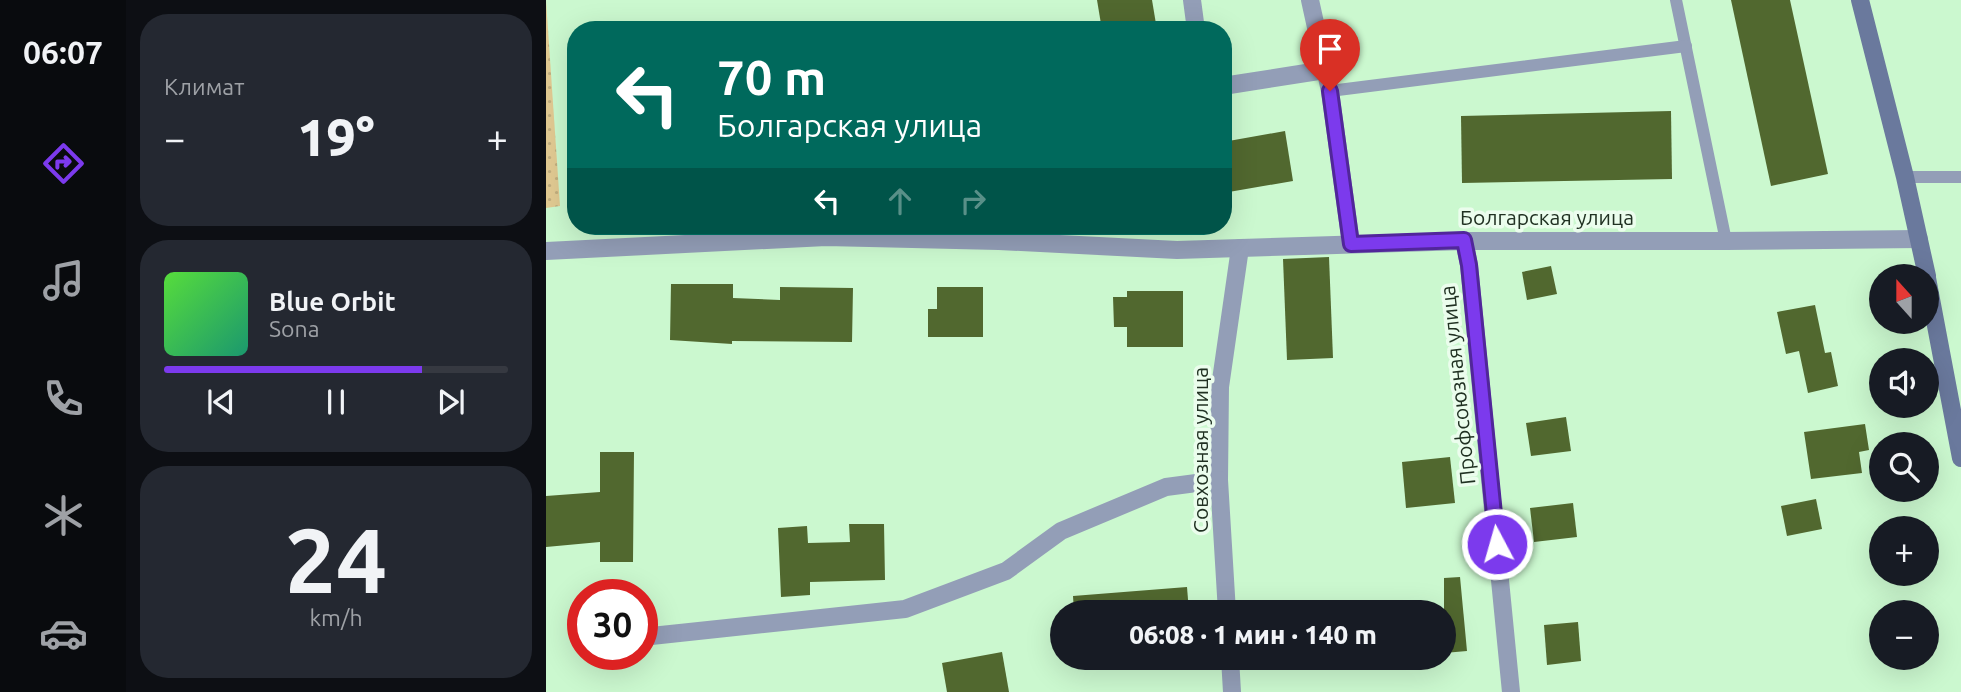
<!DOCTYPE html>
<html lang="ru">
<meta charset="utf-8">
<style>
:root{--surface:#171b24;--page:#242831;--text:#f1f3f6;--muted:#9ea1a6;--line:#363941;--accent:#7c3aed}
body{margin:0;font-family:Ubuntu,sans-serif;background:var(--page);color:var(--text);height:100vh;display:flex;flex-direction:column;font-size:26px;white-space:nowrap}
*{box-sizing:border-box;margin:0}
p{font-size:23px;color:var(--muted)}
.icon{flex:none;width:38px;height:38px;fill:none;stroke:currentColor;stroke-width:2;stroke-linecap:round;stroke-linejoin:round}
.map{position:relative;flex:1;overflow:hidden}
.drawer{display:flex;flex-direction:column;gap:14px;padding:14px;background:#0d0f14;width:420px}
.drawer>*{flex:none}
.guide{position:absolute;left:21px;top:21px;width:665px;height:214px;border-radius:28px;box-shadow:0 7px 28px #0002;background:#00695c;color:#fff;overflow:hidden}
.needle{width:46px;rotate:339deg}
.controls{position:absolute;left:1323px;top:264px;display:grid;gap:14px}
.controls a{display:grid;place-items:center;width:70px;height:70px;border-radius:50%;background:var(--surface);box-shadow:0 7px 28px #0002;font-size:35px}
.speed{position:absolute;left:21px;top:579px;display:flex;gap:14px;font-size:35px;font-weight:700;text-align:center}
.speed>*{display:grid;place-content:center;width:91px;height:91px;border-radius:50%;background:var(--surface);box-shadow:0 7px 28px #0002;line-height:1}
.speed .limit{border:10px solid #d22;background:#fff;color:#111}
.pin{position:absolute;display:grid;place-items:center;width:60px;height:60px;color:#fff;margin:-72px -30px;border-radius:50% 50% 50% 0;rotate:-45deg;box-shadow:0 0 7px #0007}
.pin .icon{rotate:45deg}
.me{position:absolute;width:77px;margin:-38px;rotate:354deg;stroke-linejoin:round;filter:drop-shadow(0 0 5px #0008)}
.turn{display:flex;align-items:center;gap:24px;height:147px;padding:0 35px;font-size:32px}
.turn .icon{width:91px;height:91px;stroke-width:2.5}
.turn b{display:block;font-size:49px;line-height:60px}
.lanes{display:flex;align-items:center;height:66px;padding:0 35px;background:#0003;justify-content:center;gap:35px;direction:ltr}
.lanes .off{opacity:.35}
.big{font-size:52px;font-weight:800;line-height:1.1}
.drawer .card{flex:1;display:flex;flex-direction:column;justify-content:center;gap:10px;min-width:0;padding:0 24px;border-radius:28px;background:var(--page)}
.drawer .dial{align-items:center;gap:0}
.dial b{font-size:91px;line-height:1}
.song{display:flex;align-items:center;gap:21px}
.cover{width:84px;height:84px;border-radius:10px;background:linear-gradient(135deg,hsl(110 70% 55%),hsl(160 70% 35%))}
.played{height:7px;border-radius:4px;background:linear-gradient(90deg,var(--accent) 75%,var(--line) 75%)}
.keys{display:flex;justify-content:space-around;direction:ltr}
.heat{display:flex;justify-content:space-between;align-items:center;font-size:38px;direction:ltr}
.trip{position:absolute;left:504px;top:600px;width:406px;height:70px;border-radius:35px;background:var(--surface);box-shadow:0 7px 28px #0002;font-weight:800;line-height:70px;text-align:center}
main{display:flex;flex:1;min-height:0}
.menu{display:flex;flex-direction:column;width:126px;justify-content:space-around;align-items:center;background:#090b0e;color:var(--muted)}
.menu .icon{width:49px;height:49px}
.menu .selected{color:var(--accent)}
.menu b{font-size:32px;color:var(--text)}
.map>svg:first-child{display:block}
</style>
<main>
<nav class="menu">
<b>06:07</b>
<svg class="icon selected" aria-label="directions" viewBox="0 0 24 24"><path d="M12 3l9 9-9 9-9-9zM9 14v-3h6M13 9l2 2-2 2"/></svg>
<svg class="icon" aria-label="music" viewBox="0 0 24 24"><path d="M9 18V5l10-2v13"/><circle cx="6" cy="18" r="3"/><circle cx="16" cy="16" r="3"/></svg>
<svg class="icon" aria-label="phone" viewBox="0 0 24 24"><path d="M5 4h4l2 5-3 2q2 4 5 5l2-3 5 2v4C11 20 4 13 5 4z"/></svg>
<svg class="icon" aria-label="climate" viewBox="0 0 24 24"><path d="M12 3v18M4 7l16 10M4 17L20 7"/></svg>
<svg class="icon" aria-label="car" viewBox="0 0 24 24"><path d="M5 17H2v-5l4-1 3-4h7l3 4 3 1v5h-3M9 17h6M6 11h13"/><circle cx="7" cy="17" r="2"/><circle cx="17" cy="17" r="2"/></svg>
</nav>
<section class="drawer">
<div class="card"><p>Климат</p>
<div class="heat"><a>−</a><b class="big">19°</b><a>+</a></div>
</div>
<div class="card">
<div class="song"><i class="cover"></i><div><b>Blue Orbit</b><p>Sona</p></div></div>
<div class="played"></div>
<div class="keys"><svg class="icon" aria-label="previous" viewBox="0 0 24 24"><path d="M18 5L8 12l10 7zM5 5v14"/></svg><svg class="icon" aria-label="pause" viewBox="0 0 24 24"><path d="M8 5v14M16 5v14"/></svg><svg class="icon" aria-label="next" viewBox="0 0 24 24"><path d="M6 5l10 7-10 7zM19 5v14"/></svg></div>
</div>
<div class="card dial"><b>24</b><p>km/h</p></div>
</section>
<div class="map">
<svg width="1415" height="692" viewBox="0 0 1415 692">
<defs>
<pattern id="grass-dots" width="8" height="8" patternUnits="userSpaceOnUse" patternTransform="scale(1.75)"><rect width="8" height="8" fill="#e1ca92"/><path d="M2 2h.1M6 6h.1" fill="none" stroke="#c1ae7e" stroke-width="1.8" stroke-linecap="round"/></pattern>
</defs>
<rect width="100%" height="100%" fill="#cbf8cf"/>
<!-- grass -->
<polygon fill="url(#grass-dots)" points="0,0 14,206 0,208"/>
<!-- building -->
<g fill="#51682f">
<polygon points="551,0 606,0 611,30 556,30"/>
<polygon points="1185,0 1244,0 1282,174 1225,186"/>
<polygon points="1125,111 1126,179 916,183 915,116"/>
<polygon points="739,131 747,181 677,193 677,142"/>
<polygon points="783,257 787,358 741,360 737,259"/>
<polygon points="1005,266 1011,294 981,300 976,272"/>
<polygon points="125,284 187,284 187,298 234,300 234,287 307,288 306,342 186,341 186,344 124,340"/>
<polygon points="391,287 437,287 437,337 382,337 382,309 391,309"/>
<polygon points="581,291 637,291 637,347 581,347 581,327 568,327 567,297 581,297"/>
<polygon points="1269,305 1279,353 1285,352 1292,386 1262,393 1253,351 1240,354 1231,312"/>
<polygon points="1020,417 1025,451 985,456 980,423"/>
<polygon points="1319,424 1323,450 1313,452 1316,473 1265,479 1258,432"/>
<polygon points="54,452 88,452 87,562 54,562 54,542 0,547 0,496 54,492"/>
<polygon points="904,457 909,503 860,508 856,462"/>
<polygon points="1270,499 1276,529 1241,536 1235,506"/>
<polygon points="1027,503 1031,537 988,542 984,508"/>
<polygon points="303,524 338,524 339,580 264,582 264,595 235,597 232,528 261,526 262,543 304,542"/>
<polygon points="914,577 921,651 898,653 898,578"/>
<polygon points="641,587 643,612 528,612 527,596"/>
<polygon points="1032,622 1035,661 1001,665 998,625"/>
<polygon points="456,652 463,692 401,692 396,663"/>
</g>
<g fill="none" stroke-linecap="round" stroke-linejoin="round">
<!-- lane -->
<g stroke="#939eb7" stroke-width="12">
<polyline points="1130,0 1180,241"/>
<polyline points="784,91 1140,46"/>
<polyline points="1359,177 1415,177"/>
</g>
<!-- street -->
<g stroke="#939eb7" stroke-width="18">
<polyline points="646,0 650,30"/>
<polyline points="764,0 784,91 805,244"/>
<polyline points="677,86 779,70"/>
<polyline points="918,241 923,265 965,692"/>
<polyline points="0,251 280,237 453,241 631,250 918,241 1180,241 1373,239"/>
<polyline points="681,612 673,480 674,387 694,248"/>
<polyline points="96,637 359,609 460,571 515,531 620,487 673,480"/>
<polyline points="684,658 686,692"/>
</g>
<!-- secondary -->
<g stroke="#6a799d" stroke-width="18">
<polyline points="1314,0 1359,177 1381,276"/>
<polyline points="1381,278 1415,458"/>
</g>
</g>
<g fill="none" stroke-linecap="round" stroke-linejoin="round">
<!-- route casing -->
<g stroke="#51269a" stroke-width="18">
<polyline id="route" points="784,91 805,244 918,240 923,265 951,544"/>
</g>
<!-- route -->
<use href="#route" stroke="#7c3aed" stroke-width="12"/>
</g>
<g text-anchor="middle" stroke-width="7" stroke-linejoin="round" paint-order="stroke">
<!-- street labels -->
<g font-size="21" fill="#203122" stroke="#ebfded">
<text x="1001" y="225">Болгарская улица</text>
<text transform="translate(912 385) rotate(-96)" y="7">Профсоюзная улица</text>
<text transform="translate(655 450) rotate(-90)" y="7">Совхозная улица</text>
</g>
</g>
</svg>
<div class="controls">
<a><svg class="needle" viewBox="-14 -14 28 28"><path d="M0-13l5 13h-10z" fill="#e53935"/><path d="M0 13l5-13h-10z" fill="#9ea1a6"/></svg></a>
<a><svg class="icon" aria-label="sound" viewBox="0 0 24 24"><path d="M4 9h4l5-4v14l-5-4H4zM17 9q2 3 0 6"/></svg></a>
<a><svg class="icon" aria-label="search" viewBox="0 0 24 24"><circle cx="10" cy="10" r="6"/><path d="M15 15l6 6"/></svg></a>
<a>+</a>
<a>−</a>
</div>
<div class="speed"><div class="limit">30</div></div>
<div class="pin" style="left:784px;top:91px;background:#d93025"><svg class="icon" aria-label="arrive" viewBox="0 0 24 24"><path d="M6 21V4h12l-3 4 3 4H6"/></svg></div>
<svg class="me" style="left:951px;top:544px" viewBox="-20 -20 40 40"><circle r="17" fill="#7c3aed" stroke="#fff" stroke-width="3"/><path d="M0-11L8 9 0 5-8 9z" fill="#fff"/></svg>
<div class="trip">06:08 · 1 мин · 140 m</div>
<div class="guide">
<div class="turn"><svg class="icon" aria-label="left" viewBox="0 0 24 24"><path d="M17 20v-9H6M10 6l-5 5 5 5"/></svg><div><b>70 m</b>Болгарская улица</div></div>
<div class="lanes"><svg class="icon" aria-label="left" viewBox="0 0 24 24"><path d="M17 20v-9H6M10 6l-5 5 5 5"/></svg><svg class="icon off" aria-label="ahead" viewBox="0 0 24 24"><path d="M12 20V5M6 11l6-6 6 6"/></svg><svg class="icon off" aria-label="right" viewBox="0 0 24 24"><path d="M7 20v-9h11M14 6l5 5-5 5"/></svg></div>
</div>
</div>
</main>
